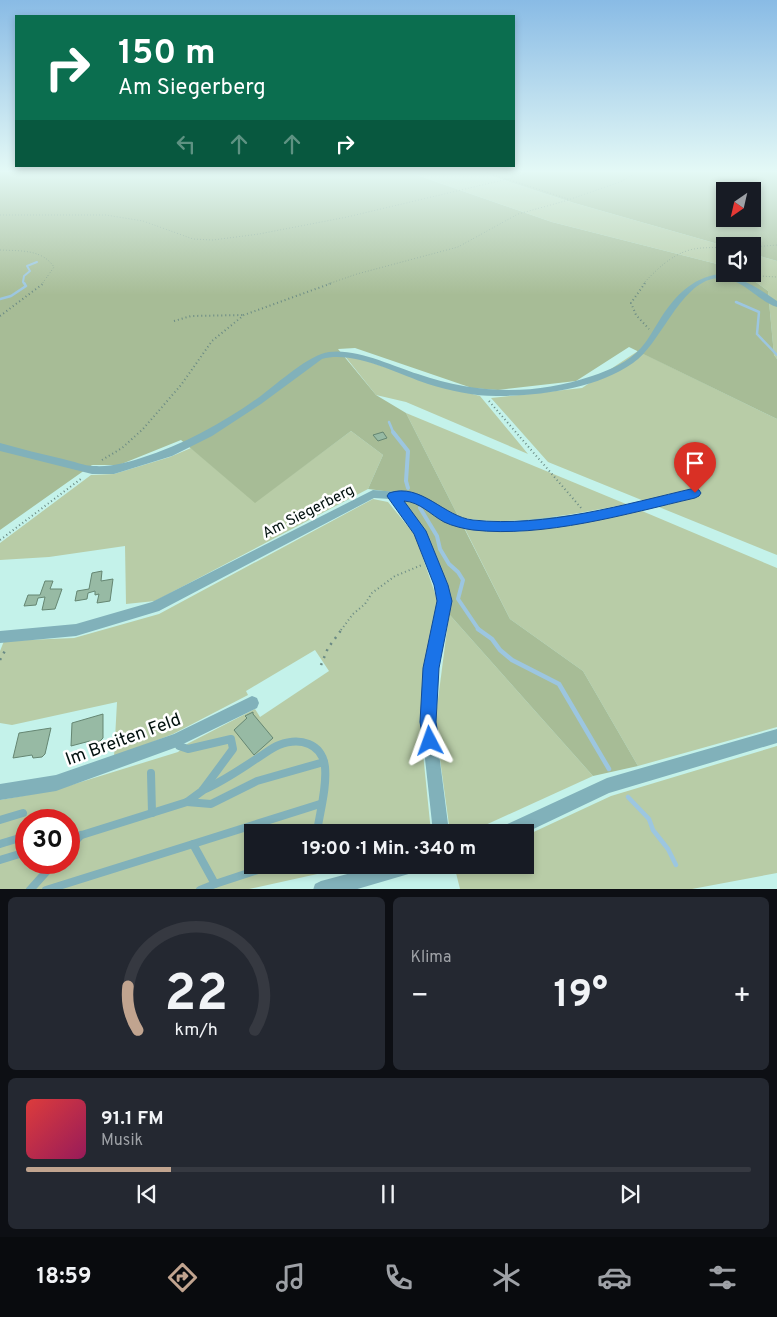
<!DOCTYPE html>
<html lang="de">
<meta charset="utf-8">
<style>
:root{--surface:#171b24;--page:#242831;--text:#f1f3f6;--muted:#9ea1a6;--line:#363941;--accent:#c1a48f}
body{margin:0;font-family:Overpass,sans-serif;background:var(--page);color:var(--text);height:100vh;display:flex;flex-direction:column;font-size:19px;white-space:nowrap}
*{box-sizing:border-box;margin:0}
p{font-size:16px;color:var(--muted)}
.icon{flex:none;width:28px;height:28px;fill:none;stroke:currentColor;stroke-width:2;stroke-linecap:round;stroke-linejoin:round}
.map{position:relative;height:889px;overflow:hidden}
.details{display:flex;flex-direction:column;gap:8px;padding:8px;background:#0d0f14;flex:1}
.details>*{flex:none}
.guide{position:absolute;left:15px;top:15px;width:500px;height:152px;border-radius:0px;box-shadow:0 2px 8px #0003;background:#0b6e4f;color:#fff;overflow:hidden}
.needle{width:32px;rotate:214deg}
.buttons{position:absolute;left:716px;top:182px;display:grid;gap:10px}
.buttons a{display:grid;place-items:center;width:45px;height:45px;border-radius:0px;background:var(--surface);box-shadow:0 2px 8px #0003;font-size:25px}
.speed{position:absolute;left:15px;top:809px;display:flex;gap:10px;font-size:25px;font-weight:700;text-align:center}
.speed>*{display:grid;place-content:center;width:65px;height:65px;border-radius:50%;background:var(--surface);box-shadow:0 2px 8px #0003;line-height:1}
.speed .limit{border:8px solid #d22;background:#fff;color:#111}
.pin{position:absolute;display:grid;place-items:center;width:42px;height:42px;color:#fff;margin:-51px -21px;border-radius:50% 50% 50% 0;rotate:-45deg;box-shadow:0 0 5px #0007}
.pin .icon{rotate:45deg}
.me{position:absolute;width:55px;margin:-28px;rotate:356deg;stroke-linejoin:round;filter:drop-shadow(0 0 4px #0008)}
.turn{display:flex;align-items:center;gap:18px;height:105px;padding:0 20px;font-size:22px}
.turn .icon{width:65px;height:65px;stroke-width:2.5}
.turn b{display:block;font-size:35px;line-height:42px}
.lanes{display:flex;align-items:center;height:48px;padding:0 20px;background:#0003;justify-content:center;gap:25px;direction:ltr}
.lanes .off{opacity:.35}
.big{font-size:38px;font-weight:700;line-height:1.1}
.details .tile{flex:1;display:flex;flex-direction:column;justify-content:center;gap:8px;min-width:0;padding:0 18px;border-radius:8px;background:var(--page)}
.details .dial{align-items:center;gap:0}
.dial svg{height:130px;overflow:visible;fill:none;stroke:var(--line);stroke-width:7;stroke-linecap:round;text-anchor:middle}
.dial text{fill:var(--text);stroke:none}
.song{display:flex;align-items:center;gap:15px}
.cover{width:60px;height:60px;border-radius:8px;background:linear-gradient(135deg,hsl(0 70% 55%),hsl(330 70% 35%))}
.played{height:5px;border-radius:2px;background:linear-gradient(90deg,var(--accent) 20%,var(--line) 20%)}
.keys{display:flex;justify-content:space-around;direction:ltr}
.heat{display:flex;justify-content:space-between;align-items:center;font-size:28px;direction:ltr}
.details .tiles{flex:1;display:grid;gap:8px;grid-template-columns:1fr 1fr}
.tile:last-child{grid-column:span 2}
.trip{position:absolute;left:244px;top:824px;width:290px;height:50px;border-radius:0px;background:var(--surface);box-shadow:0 2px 8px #0003;font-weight:700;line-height:50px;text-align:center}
.tab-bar{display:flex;height:80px;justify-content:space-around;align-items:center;background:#090b0e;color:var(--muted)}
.tab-bar .icon{width:35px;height:35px}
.tab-bar .selected{color:var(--accent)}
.tab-bar b{font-size:22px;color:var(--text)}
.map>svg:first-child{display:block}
</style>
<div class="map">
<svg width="777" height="890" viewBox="0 0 777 890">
<rect width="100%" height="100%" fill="#c4f2ea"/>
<!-- green -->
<g fill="#b8cca7" fill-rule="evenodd">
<polygon points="405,171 476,171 574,203 725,246 725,266 552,222"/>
<polygon points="753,254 777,261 777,359 774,355 768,291 745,274 752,274"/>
<polygon points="638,351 777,419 777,555 548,462 491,398 582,388"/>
<polygon points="344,355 355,357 438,385 480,396 528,454 406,402 376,395"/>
<path d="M406 413 626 504C583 513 500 529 458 516Z"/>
<polygon points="351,431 383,455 368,489 155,601 126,604 125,546 49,557 0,560 0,543 91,475 114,474 170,457 191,448 255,502"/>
<path d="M373 499 388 502 415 535 438 602 425 667 420 724 431 832H252V865H358L249 889 0 890V800L55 790 178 752 187 744 255 709 260 717 329 671 315 650 246 691 248 695 173 734 114 757 117 702 12 725 0 723V651L4 641 74 638 159 614ZM26 820H69V862H26Z"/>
<polygon points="642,511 777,568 777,727 638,766 583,671 510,619 465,529 518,532"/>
<polygon points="449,614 593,776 470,832 450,832 435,723"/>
<polygon points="777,746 777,873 692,889 460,889 455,869 463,865 525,865 525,836 611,796"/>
</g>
<!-- forest -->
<g fill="#a7bc96" fill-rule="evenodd">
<polygon points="0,171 405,171 552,222 725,266 725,274 745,274 768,291 774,355 777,359 777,419 629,347 576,381 498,390 472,388 355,348 338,349 376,395 406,413 510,619 583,671 638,766 593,776 449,614 448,584 400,493 368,489 383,455 351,431 255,503 181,440 119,465 92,465 0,530"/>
<path d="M476 171H777V261L753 254 752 246H725L574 203ZM725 191H752V219H725Z"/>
</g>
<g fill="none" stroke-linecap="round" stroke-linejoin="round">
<!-- stream-far3 -->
<polyline stroke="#9cc6e0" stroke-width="2" points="25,284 23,282 24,276 30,271 27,266 37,262"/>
<!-- stream-far2 -->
<g stroke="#9cc6e0" stroke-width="2.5">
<polyline points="0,299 11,296 26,286 24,283"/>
<polyline points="736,302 759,312 757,334 777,355"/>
<polyline points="389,422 394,434"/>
</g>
<!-- stream-far1 -->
<g stroke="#9cc6e0" stroke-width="4">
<polyline points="393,432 408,451 406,481 408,488"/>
<polyline points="420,508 437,536 440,549 449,564 458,572 463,580 458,599 479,630"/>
</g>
<!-- stream -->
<g stroke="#9cc6e0" stroke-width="4.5">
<polyline points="478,629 492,639 500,650 512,660 559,684 609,769"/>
<polyline points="628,797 649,819 653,830 668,849 676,865"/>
</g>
</g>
<!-- building -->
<g fill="#97baa4" stroke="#658672">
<polygon points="383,432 387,438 378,441 373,435"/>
<polygon points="102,571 101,581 113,579 110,601 97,603 99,594 95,595 95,591 88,593 87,599 75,601 77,591 89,589 92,573"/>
<polygon points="45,581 53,581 50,589 62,589 55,609 42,610 45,597 38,598 36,605 24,606 28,595 40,595"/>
<polygon points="253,712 253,714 273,738 254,755 234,730 247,718 245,716"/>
<polygon points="103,714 103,738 100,741 92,744 90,741 71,746 72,723"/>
<polygon points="51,728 45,754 42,757 33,758 32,755 13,758 19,733"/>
</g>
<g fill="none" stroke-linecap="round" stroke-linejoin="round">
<!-- path-far2 -->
<g stroke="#6a8a84" stroke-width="1" stroke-dasharray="0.5 2.5" stroke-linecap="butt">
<polyline points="281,171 341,171"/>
<polyline points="482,171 568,199"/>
<polyline points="0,173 14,171"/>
<polyline points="0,215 106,215 143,221 193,239 213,240 259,234 347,217 520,176 530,171"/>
<polyline points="752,247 777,245"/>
<path d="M0 250C20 251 42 249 54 267L42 284"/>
<polyline points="742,275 777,277"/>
<polyline points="328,284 357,274 458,247 518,214 565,201 620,182 639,171"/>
<path d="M643 284C657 269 673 253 694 249 704 247 715 248 725 247"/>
</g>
<!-- path-far1 -->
<g stroke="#6a8a84" stroke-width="2" stroke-dasharray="1 3" stroke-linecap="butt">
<polyline points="645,283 631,303 636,315 649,329"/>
<polyline points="0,316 44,283"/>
<polyline points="174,321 191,316 244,315"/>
<polyline points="489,401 582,509"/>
<polyline points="102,460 122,448 143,429 181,385 212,341 244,315 332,283"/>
<polyline points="0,540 82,478"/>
<polyline points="341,630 353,614 365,604 372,593 395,576 422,565"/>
</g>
<!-- path -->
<g stroke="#6a8a84" stroke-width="2.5" stroke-dasharray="2 5.5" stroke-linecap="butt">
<polyline points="0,660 7,647"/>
<polyline points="321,665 328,648 342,629"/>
</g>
<!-- lane -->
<g stroke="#81b1ba" stroke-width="8">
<polyline points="151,773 152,813"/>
<path d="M203 790C222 782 239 770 256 759 263 755 271 748 279 745 300 737 322 743 325 767 327 788 320 811 317 832"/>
<polyline points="187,802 211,804 257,781 324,762"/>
<polyline points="0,820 23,813"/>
<polyline points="69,839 187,802 202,791 233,749 231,739 188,749 179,746 177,741"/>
<polyline points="0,844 26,836"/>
<polyline points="193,844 320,804"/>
<polyline points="69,848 81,835"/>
<polyline points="0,860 26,852"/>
<polyline points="215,884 273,865"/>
<polyline points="30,890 55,862"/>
<polyline points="46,890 193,844 215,884 200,890"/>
</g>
<!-- street -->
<g fill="#81b1ba" fill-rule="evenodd">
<path d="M720 274C741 277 760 289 777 301V307C758 301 742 278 720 278 681 278 662 344 633 363 597 388 546 395 502 396 477 397 452 391 428 384 398 374 353 350 322 359L261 404 212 436 172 456 114 474H92L0 451V443C21 449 42 454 63 459 73 461 84 466 94 466 111 467 125 463 141 458 185 444 225 422 262 395 278 383 310 354 329 352 356 348 393 366 418 374 476 394 534 396 592 376 610 370 628 362 641 348 648 340 653 330 659 321 673 298 692 277 720 274Z"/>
<polygon points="695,489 699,490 700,493 699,496 695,497 590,521 516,531 472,529 445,521 426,509 409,501 403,500 426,531 447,585 450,601 438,668 435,722 449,832 433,832 421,722 424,668 438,601 435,585 415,533 390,499 374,498 159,611 76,636 0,643 0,631 76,624 152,602 373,490 411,493 434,503 453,515 472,521 516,521 590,513"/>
<polygon points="252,696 257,698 259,703 257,708 177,747 56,791 0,800 0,784 56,775 174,734"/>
<polygon points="777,729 777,743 609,793 525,833 501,832 503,826 607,778"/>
<polygon points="381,865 420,865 418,871 412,873 354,890 313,890 315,884 321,881"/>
</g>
</g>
<!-- sky -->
<linearGradient id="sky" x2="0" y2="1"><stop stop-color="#89bbe5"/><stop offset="0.58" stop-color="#e4f9f6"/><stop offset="1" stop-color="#e4f9f6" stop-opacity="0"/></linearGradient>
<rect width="777" height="295" fill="url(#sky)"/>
<!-- route -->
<path fill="#1a73e8" stroke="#114b97" d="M695 488 699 490 701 493 699 496 695 498C626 514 544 538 473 530 465 529 452 526 444 522 431 515 420 502 404 501L426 531 448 585 452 601 439 668 436 722 439 741 436 747 430 749 424 747 420 722 423 668 437 601 434 585 414 534 389 499 387 496 389 493C421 482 444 517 473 520 545 528 626 504 695 488Z"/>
<g text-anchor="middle" stroke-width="5" stroke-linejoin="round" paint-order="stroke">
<!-- street labels -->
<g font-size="15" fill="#02110f" stroke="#fff">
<text transform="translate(308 511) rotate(-27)" y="5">Am Siegerberg</text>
</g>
<!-- near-street labels -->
<g font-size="18" fill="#02110f" stroke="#fff">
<text transform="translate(123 739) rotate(-20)" y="6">Im Breiten Feld</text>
</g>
</g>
</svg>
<div class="buttons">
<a><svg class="needle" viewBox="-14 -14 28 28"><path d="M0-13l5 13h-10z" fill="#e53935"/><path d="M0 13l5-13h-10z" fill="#9ea1a6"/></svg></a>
<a><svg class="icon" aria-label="sound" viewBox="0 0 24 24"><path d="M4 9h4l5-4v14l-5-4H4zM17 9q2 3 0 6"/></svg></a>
</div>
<div class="speed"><div class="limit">30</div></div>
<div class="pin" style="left:695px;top:493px;background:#d93025"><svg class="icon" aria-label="arrive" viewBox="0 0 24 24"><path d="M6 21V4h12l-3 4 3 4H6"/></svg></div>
<svg class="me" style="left:430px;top:741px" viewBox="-20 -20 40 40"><path d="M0-17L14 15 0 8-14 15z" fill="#1a73e8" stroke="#fff" stroke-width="4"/></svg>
<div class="trip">19:00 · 1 Min. · 340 m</div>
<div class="guide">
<div class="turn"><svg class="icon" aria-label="right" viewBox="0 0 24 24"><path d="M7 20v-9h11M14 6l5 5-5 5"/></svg><div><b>150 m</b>Am Siegerberg</div></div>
<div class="lanes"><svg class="icon off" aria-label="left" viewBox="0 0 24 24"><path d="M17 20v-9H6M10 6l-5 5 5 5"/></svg><svg class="icon off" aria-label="ahead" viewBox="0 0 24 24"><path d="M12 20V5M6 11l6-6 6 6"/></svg><svg class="icon off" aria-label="ahead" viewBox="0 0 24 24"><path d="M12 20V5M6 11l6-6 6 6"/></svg><svg class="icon" aria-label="right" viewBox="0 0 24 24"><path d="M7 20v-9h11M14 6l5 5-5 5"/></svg></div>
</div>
</div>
<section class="details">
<div class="tiles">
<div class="tile dial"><svg viewBox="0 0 100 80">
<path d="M14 69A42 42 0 1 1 86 69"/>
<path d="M14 69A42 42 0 0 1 8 42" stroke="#c1a48f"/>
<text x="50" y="56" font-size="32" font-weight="700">22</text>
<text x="50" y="72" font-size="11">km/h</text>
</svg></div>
<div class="tile"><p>Klima</p>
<div class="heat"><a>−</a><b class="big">19°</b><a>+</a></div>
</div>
<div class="tile">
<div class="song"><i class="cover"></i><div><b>91.1 FM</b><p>Musik</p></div></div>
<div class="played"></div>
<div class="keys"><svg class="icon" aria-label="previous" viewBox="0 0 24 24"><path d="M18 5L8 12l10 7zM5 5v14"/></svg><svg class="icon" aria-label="pause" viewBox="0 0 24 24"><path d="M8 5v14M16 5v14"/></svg><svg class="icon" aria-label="next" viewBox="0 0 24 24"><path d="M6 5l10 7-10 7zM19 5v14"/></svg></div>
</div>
</div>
</section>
<nav class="tab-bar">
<b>18:59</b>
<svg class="icon selected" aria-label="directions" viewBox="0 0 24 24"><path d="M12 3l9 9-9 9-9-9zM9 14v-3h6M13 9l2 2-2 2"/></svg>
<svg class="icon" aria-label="music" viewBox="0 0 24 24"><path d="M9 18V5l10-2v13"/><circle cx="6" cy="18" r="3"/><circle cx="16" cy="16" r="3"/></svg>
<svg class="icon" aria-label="phone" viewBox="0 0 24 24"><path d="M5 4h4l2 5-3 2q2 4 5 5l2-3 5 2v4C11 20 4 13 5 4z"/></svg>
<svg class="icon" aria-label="climate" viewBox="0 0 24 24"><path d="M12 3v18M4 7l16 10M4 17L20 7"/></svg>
<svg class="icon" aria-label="car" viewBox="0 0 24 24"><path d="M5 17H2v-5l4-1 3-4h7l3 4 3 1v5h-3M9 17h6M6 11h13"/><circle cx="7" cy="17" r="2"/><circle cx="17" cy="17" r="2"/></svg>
<svg class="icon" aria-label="filters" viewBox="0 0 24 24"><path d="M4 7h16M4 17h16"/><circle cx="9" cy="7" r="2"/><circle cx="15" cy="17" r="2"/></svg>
</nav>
